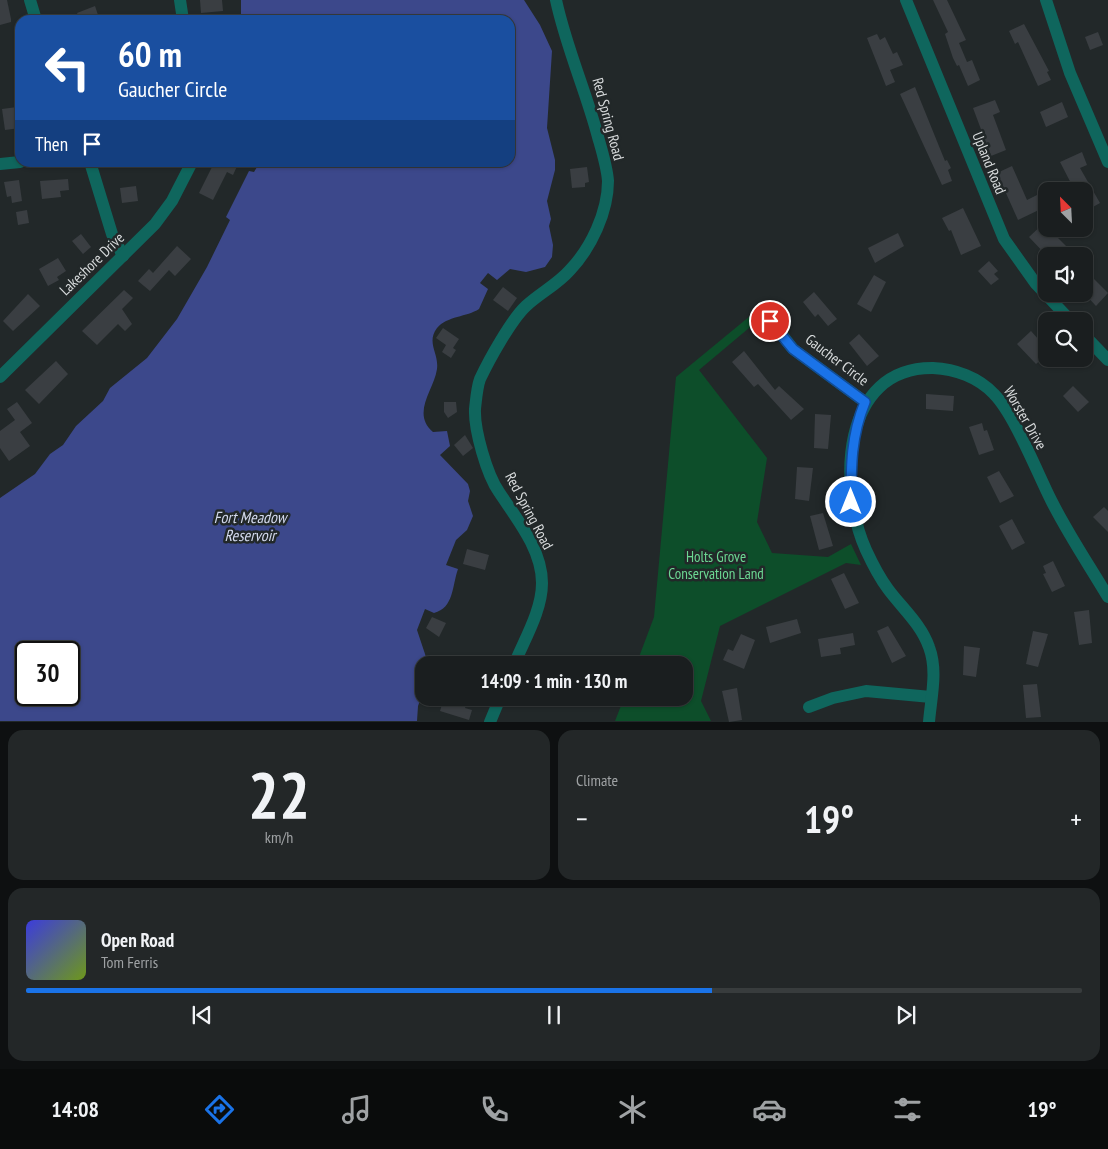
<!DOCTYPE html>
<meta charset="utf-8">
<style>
:root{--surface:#1a1e1f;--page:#232728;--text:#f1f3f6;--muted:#9fa2a4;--line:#383c3d;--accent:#1a73e8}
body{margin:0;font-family:"PT Sans Narrow",sans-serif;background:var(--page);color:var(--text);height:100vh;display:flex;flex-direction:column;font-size:19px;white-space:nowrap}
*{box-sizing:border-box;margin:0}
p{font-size:16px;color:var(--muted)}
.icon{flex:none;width:28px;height:28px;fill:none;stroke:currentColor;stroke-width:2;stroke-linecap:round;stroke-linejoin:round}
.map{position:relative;height:722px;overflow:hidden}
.side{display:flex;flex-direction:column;gap:8px;padding:8px;background:#0e1011;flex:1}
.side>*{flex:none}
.top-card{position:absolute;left:15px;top:15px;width:500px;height:152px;border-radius:15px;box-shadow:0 1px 4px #0004,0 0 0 1px var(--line);background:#1a4fa0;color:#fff;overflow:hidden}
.needle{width:32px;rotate:336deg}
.controls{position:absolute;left:1038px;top:182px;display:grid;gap:10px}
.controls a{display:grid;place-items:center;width:55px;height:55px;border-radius:10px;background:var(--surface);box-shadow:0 1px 4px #0004,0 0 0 1px var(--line);font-size:25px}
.speed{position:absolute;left:15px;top:641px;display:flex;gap:10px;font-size:25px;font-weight:700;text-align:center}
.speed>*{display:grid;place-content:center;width:65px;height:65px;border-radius:50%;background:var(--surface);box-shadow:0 1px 4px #0004,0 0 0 1px var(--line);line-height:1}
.speed .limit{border:2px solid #111;border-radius:8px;background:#fff;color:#111}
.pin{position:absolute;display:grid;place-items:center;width:42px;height:42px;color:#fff;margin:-21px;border:2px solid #fff;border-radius:50%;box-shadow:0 1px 5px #0007}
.me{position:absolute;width:55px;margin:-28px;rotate:0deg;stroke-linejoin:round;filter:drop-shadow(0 0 4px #0008)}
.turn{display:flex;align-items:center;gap:18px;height:105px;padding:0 20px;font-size:22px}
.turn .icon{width:65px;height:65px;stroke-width:2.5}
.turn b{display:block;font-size:35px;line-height:42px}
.then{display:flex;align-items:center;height:48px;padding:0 20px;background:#0003;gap:10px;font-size:19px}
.big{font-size:38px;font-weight:700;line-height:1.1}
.side .card{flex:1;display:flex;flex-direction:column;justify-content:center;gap:8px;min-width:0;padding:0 18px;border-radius:15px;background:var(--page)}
.side .dial{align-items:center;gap:0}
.dial b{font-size:65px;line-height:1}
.song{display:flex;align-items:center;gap:15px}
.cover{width:60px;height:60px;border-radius:8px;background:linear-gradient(135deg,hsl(240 70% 55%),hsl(80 70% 35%))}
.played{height:5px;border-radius:2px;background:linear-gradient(90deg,var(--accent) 65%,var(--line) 65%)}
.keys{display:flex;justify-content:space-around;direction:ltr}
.heat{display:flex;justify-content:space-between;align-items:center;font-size:28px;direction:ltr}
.side .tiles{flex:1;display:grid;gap:8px;grid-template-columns:1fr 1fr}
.card:last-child{grid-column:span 2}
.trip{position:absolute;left:415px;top:656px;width:278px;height:50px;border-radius:15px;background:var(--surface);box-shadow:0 1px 4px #0004,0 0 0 1px var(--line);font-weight:700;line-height:50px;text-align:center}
.tab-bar{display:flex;height:80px;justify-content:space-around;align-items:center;background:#0a0c0c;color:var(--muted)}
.tab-bar .icon{width:35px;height:35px}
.tab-bar .on{color:var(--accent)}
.tab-bar b{font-size:22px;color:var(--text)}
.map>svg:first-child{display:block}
</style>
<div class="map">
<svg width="1108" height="722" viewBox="0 0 1108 722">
<rect width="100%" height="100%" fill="#222829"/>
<!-- green -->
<polygon fill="#0d4e2a" points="750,316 755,323 699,370 767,458 757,522 772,553 828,557 851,544 861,565 846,563 720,626 701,701 711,721 615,721 624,698 684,698 684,665 636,665 654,617 676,377"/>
<!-- water -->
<path fill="#3c488b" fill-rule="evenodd" d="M241 0H524L540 25 552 51 547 128 555 160V170L547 201 551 219 549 226 553 245 552 257 545 267 526 272 510 269 497 280 488 273 480 283 488 289 479 309C467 317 447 316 437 328 426 343 439 353 437 369 434 390 411 413 433 432L447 431 450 446 440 455 468 484 470 491 468 501 473 516 467 530 456 540 446 565 458 569C452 586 454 608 434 613L425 609 417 630 427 660 426 665H424V690L418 706 417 721H0V498L35 474 50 454 63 445 76 426 103 401 110 388 147 358 177 319 207 267 230 220 226 217 249 171 254 172 260 162H510V20H241ZM26 652H69V695H26Z"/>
<!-- building -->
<g fill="#3a3e42">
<polygon points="0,0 7,0 11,19 11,22 0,25"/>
<polygon points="200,0 222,0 223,11 201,13"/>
<polygon points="933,0 947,0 966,40 959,43 967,62 972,60 980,80 968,86 959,65 957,66 953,58 945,34 948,32"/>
<polygon points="95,6 98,15 80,20 77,13"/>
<polygon points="1024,24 1049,71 1047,72 1051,80 1038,86 1018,42 1015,44 1009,31"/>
<polygon points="1098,32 1103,45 1090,50 1085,37"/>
<polygon points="877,34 880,40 885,37 893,54 897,52 903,65 890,70 895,82 886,86 867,38"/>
<polygon points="915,87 945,161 947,160 951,168 948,170 952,181 942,185 900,94"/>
<polygon points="995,100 1000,112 993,115 1006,150 991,156 973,108"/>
<polygon points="1062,102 1068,117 1046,127 1040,112"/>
<polygon points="17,107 20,128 5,130 2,109"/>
<polygon points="1082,152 1087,165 1080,168 1100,203 1084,212 1084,191 1075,191 1060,162"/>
<polygon points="207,162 239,162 233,175 227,172 213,200 199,193 213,165"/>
<polygon points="1012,166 1027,200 1037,195 1043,208 1018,220 997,173"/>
<polygon points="587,167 589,182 585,183 585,187 572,188 570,169"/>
<polygon points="68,179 69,190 60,191 61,197 42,199 40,181"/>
<polygon points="19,180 22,201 12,203 11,196 7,197 4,182"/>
<polygon points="136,186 138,201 122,203 120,188"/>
<polygon points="963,208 981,246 961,255 951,230 949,231 942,218"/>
<polygon points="27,210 29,223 18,225 16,212"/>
<polygon points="1044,223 1046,229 1049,229 1076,256 1047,256 1029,237"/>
<polygon points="898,233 904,246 875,263 868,248"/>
<polygon points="81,234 91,247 83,254 72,241"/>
<polygon points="177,246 191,259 175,276 169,270 150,291 138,281 149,269 153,273"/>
<polygon points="58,258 66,271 57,277 59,280 48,286 39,269"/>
<polygon points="989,261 998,271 994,274 999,279 991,285 978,271"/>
<polygon points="1084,269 1108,293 1096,306 1084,293"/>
<polygon points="874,275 886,282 871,312 857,304"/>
<polygon points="503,287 517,298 508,311 493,300"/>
<polygon points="124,290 133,298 122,309 132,324 125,331 118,324 97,345 82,331"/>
<polygon points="814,292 837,319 828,326 818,314 815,317 803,302"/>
<polygon points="28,294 40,306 13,331 3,321"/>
<polygon points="443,328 459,339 453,348 456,350 451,358 442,352 446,345 436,338"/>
<polygon points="1031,331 1046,348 1046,355 1036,364 1017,344"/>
<polygon points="859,334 879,356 867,366 849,343"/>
<polygon points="744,351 775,390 779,386 804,409 791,420 758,384 754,387 732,362"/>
<polygon points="56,361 68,374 39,404 25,390"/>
<polygon points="1073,386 1089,402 1078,412 1063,396"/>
<polygon points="926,394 954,396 953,411 926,409"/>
<polygon points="17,402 32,423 20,432 30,446 9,461 0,448 0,431 15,420 7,409"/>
<polygon points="444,402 456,402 457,412 448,418 444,412"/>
<polygon points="815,414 831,415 828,449 814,448"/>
<polygon points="982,423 984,431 987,430 994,450 979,455 969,427"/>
<polygon points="465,435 473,448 463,456 454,445"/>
<polygon points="797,467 813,468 809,501 795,499"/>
<polygon points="999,471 1014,496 1000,503 987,477"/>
<polygon points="1104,507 1108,511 1108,532 1093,517"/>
<polygon points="823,513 833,546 819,550 810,516"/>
<polygon points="1012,519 1025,543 1012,550 999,526"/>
<polygon points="467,549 489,555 485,570 463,564"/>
<polygon points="1053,561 1065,586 1052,592 1043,574 1046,573 1043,566"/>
<polygon points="844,573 859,603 845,609 831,579"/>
<polygon points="1089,610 1092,643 1079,645 1074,612"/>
<polygon points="432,617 446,623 439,637 426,628"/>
<polygon points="797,619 801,633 770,643 766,627"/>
<polygon points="888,626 906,656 892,663 877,631"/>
<polygon points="1033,631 1048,634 1038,667 1026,664"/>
<polygon points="853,633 855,645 840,648 841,654 821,657 818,639"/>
<polygon points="741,634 755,640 744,669 723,660 728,649 733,651"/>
<polygon points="964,646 980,648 976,677 963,675"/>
<polygon points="1037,684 1041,717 1026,718 1023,685"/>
<polygon points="737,688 742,720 729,722 722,691"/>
<polygon points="444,698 467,702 465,708 472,710 469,720 440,711"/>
</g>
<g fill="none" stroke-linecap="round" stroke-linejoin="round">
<!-- minor -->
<g stroke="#0f665d" stroke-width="12">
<polyline points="30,0 36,20"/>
<polyline points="180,0 183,20"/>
<polyline points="906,0 1004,239 1036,284 1071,321"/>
<polyline points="1046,0 1070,73 1108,162"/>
<polyline points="90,162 112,234 123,256"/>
<polyline points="0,164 20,162"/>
<polyline points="771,321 793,349 865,402"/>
<polyline points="1084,335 1108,360"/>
<polyline points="0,377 155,224 172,201 192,162"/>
<path d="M514 665C524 640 542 611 542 583 542 549 516 518 499 492 487 475 474 430 475 409 476 400 477 387 480 379 489 360 511 320 526 306 540 293 558 284 570 270 591 248 608 212 608 181 607 167 602 151 598 137 586 91 566 47 556 0"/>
<polyline points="809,707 833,698 866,691 931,697"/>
<polyline points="490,722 500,698"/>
<path d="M929 722C931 697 938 671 929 647 921 624 902 608 888 589 879 577 872 563 866 550 838 488 840 367 933 368 955 369 978 377 994 394 1014 414 1037 472 1051 500 1068 534 1089 565 1108 597"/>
</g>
</g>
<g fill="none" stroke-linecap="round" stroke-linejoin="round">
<!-- route casing -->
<g stroke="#114b97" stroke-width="12">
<path id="route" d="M770 321 793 349 865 402C851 436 851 466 851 502"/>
</g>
<!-- route -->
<use href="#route" stroke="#1a73e8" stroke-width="9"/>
</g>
<g text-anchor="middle" stroke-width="5" stroke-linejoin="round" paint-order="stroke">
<!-- street labels -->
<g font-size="15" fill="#d8dbdc" stroke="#222829">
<text transform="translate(608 119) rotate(75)" y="5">Red Spring Road</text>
<text transform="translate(989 163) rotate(68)" y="5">Upland Road</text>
<text transform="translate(92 264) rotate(-44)" y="5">Lakeshore Drive</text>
<text transform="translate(837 360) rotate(37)" y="5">Gaucher Circle</text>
<text transform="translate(1025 418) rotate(60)" y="5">Worster Drive</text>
<text transform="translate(529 511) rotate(62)" y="5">Red Spring Road</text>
</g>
<!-- park labels -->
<g font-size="15" fill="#6cd893" stroke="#222829">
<text x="716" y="562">Holts Grove<tspan x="716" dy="17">Conservation Land</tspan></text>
</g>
<!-- water labels -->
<g font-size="16" font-style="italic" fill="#d3d9ed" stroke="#222829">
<text x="250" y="523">Fort Meadow<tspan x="250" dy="18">Reservoir</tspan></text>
</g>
</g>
</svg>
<div class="controls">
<a><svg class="needle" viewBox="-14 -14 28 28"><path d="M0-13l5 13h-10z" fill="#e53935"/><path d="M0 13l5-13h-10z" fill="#9fa2a4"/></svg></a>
<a><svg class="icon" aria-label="sound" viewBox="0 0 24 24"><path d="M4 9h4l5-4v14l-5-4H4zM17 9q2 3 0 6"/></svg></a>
<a><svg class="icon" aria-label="search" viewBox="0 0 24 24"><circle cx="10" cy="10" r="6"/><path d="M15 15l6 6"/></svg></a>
</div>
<div class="speed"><div class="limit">30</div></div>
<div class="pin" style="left:770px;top:321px;background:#d93025"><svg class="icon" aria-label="arrive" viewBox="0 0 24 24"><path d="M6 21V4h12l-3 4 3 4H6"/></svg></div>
<svg class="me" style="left:851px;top:502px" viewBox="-20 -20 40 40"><circle r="17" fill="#1a73e8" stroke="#fff" stroke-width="3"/><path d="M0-11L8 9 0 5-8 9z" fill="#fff"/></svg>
<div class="trip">14:09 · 1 min · 130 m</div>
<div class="top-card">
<div class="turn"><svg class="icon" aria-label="left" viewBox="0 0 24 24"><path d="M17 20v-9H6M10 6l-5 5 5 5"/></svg><div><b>60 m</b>Gaucher Circle</div></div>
<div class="then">Then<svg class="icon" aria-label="arrive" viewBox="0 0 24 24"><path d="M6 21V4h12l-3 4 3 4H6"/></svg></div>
</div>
</div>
<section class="side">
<div class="tiles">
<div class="card dial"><b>22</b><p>km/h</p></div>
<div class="card"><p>Climate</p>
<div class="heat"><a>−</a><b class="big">19°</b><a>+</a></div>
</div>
<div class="card">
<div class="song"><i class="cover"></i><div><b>Open Road</b><p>Tom Ferris</p></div></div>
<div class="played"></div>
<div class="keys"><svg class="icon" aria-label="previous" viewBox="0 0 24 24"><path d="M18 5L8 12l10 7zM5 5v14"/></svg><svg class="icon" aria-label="pause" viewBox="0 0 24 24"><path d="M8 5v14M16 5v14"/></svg><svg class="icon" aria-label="next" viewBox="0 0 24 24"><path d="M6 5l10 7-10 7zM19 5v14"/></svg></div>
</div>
</div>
</section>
<nav class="tab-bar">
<b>14:08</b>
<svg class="icon on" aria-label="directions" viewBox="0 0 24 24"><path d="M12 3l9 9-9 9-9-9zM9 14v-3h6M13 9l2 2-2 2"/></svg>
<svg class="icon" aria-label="music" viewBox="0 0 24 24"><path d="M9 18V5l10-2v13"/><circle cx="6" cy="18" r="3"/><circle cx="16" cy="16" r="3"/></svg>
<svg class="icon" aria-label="phone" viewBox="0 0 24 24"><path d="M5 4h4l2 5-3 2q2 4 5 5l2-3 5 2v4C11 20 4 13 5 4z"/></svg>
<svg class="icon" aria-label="climate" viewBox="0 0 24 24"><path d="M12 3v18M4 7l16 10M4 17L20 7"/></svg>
<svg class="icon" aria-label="car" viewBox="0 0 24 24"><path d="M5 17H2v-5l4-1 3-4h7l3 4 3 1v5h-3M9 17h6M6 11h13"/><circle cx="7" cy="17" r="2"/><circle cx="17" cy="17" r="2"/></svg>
<svg class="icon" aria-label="filters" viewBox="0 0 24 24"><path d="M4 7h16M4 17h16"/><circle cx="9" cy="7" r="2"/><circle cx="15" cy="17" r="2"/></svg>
<b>19°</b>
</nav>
